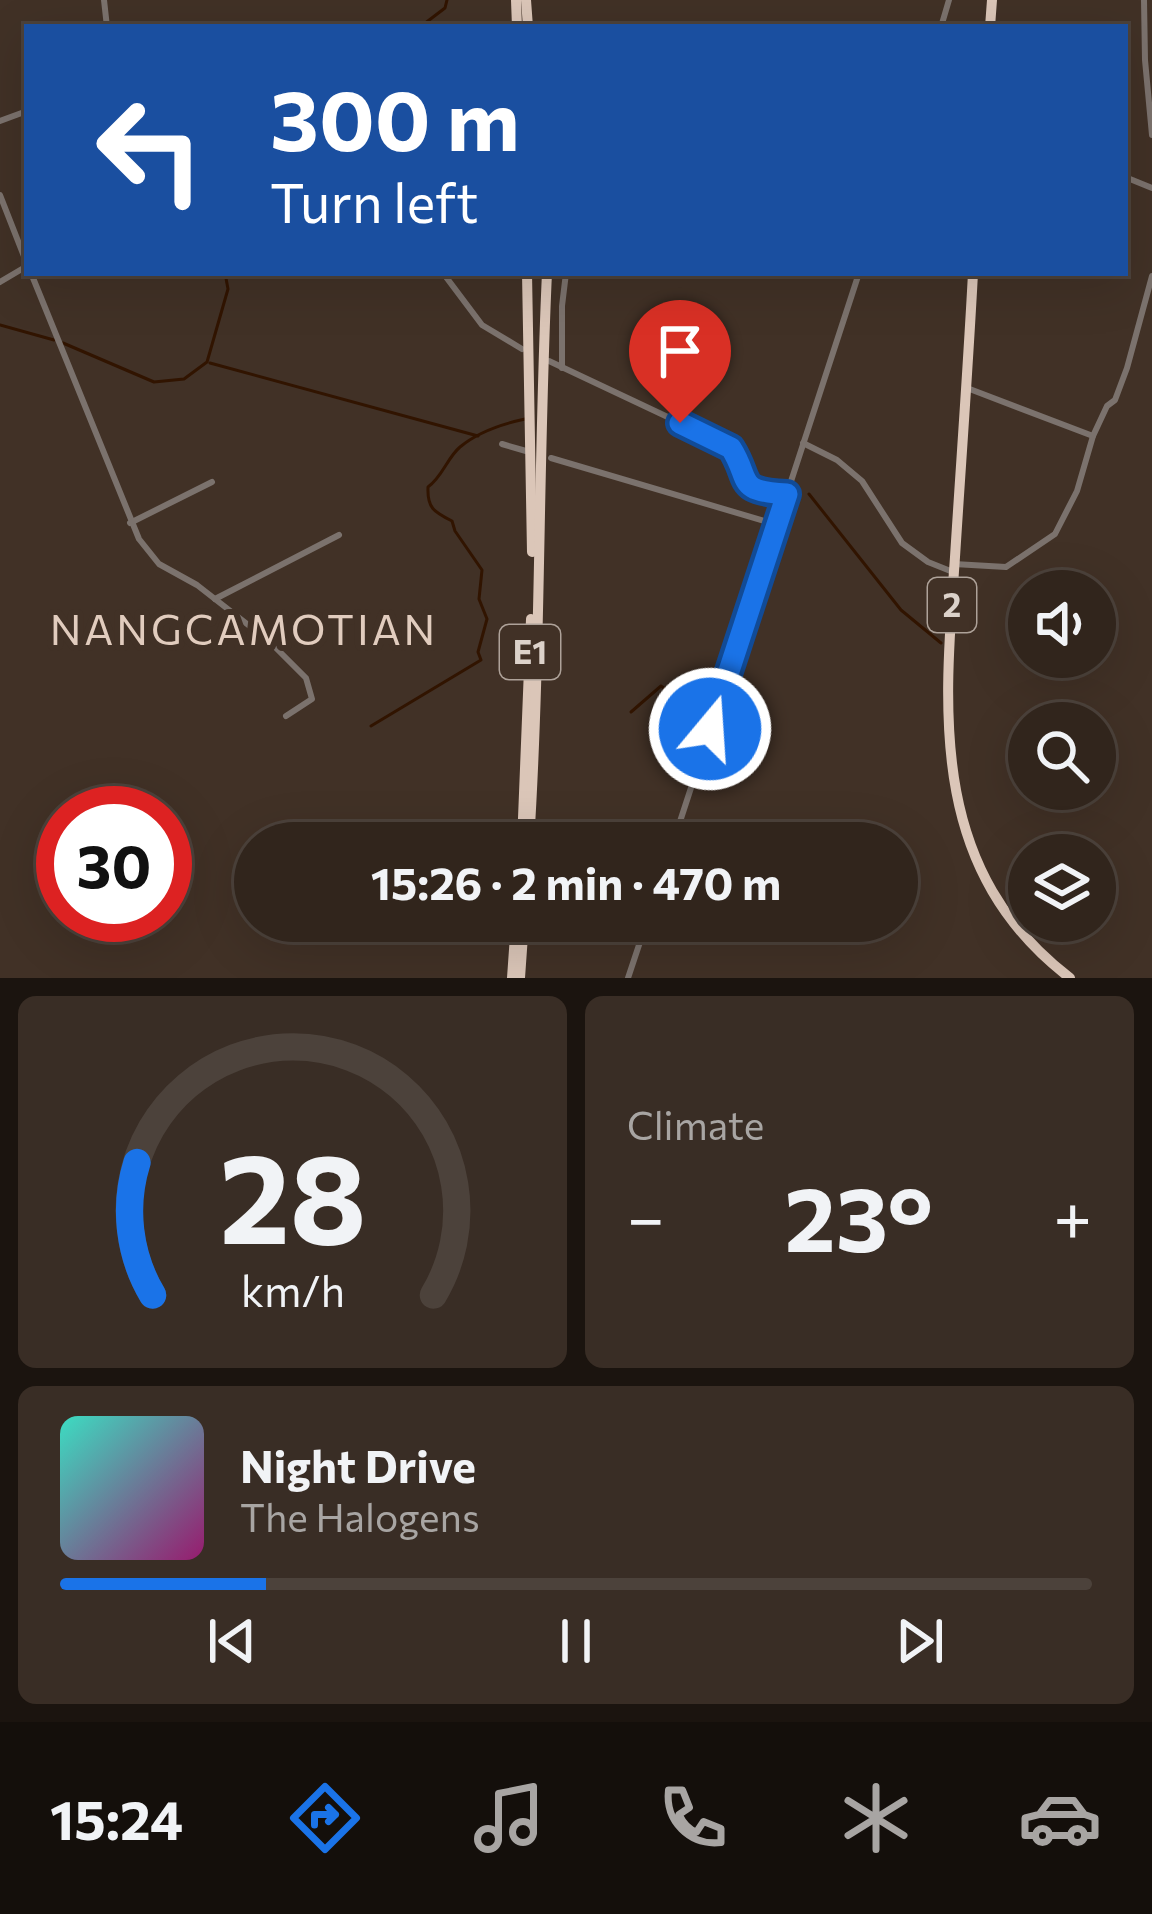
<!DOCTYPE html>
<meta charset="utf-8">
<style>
:root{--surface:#31251c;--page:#392d25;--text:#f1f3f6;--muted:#a8a5a3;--line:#4c423b;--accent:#1a73e8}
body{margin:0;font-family:Commissioner,sans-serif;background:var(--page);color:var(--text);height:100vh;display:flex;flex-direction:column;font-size:45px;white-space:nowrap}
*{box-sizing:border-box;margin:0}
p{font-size:39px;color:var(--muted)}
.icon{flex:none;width:66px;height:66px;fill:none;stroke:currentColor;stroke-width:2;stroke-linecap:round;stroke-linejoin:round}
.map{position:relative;height:978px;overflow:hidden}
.details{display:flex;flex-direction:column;gap:18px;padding:18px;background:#1b140f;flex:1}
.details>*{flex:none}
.guide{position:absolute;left:24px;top:24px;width:1104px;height:252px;border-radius:0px;box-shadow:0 12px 48px #0002,0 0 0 3px var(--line);background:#1a4fa0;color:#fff;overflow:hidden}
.fabs{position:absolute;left:1008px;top:570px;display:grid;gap:24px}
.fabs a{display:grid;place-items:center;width:108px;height:108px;border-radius:50%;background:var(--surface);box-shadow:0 12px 48px #0002,0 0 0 3px var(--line);font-size:60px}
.speed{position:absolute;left:36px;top:786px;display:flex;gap:24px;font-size:60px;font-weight:700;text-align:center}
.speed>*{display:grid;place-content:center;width:156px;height:156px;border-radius:50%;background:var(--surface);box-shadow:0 12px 48px #0002,0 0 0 3px var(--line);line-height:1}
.speed .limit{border:18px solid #d22;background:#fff;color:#111}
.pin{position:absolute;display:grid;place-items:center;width:102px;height:102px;color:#fff;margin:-123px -51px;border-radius:50% 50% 50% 0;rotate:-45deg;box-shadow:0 0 12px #0007}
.pin .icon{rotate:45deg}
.me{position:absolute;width:132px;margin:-66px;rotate:18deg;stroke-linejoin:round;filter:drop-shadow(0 0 9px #0008)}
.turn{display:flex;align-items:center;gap:42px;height:252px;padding:0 48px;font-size:54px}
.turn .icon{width:156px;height:156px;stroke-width:2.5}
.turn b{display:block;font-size:84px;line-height:102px}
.big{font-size:90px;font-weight:700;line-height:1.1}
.details .tile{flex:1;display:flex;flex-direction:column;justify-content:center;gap:18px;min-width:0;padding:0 42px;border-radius:18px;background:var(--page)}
.details .dial{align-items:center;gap:0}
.dial svg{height:312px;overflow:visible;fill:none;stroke:var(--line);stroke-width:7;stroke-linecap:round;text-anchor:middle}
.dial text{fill:var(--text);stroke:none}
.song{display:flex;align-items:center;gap:36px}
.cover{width:144px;height:144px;border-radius:18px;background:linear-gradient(135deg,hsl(170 70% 55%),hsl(320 70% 35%))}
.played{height:12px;border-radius:6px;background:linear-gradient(90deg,var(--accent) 20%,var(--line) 20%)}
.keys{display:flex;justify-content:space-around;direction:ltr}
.heat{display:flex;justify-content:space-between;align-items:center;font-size:66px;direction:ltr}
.details .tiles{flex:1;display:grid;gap:18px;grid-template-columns:1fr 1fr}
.tile:last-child{grid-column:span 2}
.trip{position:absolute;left:234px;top:822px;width:684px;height:120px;border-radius:60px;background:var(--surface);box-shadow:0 12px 48px #0002,0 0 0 3px var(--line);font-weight:700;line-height:120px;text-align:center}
.dock{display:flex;height:192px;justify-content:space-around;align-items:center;background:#140f0b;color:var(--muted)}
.dock .icon{width:84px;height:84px}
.dock .on{color:var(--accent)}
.dock b{font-size:54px;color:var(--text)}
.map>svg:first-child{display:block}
</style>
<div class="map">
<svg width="1152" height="978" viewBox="0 0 1152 978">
<rect width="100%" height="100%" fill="#413126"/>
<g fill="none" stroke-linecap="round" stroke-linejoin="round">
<!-- stream -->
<g stroke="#311400" stroke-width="3">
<polyline points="420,27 445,8 447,0"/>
<polyline points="0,325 54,340"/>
<polyline points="63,343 154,382 184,379 207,362 228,289 225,273"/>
<polyline points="210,363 478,436"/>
<polyline points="809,494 901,610 941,643"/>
<polyline points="631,712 661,686 708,717"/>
<path d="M371 726 481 660 478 652 487 619 479 599 482 570 455 531 452 521C434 512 427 508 428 487 443 476 447 458 460 447 478 432 502 424 525 419"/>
</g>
<!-- minor -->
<g stroke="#7b726d" stroke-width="6">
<polyline points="104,0 107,27"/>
<polyline points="1144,0 1145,60 1152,135"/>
<polyline points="941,27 949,0"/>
<polyline points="0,121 27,111"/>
<polyline points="1125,177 1152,188"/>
<polyline points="0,195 27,264"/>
<polyline points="31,273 139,539 159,564 197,585 270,642 306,678 312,699 286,716"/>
<polyline points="443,273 482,325 522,349"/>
<polyline points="0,282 27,266"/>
<polyline points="549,361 725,444 736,454 746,482 759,490 787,494"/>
<polyline points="562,368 562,306 566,273"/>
<polyline points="967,388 1093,436"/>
<polyline points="803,443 837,460 862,481 902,543 928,562 953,572"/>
<polyline points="502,444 526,451"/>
<polyline points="551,458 778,525"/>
<polyline points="130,523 212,482"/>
<polyline points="954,564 1006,567 1055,534 1077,491 1093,436 1107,406 1115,400 1127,368 1152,276"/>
<polyline points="215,599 339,535"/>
<polyline points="673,843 859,273"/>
<polyline points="628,978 647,921"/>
</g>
<!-- highway -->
<g stroke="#dbc6b8" stroke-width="10">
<polyline points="516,0 517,27"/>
<polyline points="526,0 528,27"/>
<polyline points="990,27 992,0"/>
<polyline points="527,273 532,552"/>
<path d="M973 273C968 368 961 462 955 557 944 713 928 869 1070 978"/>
<polyline points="522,843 531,619"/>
<path d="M529 843C541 653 538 463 547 273"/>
<polyline points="512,978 516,921"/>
<polyline points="520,978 524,921"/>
</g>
</g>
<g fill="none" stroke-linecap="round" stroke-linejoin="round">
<!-- route casing -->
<g stroke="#114b97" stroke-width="30">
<path id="route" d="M680 423 731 448C752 481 734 491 787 494L710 729"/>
</g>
<!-- route -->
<use href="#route" stroke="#1a73e8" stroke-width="21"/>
</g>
<g text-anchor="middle" stroke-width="12" stroke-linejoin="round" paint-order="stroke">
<!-- shield labels -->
<g fill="#413126" stroke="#aea299" stroke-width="3">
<rect x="928" y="578" width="48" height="54" rx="9"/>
<rect x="500" y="625" width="60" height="54" rx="9"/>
</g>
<g font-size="33" font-weight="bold" fill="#dcd2ca">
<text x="952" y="617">2</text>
<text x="530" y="664">E1</text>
</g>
<!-- quarter labels -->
<g font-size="42" letter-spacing="3" fill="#e1ccbe" stroke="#413126">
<text x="244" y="645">NANGCAMOTIAN</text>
</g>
</g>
</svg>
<div class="fabs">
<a><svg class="icon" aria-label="sound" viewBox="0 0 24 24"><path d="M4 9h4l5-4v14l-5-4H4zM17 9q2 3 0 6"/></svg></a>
<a><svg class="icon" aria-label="search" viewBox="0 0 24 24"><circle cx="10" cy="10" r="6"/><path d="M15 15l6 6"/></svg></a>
<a><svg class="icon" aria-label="layers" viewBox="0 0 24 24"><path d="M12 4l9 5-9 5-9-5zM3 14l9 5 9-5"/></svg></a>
</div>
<div class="speed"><div class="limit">30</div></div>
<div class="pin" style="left:680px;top:423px;background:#d93025"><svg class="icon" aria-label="arrive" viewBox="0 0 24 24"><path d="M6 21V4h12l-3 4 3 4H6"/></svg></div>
<svg class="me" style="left:710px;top:729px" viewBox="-20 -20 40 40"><circle r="17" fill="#1a73e8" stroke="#fff" stroke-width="3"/><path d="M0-11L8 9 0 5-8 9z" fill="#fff"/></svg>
<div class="trip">15:26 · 2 min · 470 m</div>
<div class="guide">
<div class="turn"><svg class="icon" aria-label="left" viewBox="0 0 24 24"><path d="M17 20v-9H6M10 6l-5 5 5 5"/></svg><div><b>300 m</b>Turn left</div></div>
</div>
</div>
<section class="details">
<div class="tiles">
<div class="tile dial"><svg viewBox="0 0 100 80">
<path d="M14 69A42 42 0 1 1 86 69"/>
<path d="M14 69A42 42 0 0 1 10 35" stroke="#1a73e8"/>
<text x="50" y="56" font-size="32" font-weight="700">28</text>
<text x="50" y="72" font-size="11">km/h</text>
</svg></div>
<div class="tile"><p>Climate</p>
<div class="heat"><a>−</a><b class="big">23°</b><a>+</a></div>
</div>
<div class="tile">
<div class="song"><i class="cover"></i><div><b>Night Drive</b><p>The Halogens</p></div></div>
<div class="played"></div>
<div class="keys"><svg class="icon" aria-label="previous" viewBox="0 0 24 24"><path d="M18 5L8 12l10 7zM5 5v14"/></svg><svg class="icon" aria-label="pause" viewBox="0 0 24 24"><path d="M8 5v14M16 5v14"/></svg><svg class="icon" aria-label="next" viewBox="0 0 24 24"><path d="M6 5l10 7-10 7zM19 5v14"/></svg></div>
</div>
</div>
</section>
<nav class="dock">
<b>15:24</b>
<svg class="icon on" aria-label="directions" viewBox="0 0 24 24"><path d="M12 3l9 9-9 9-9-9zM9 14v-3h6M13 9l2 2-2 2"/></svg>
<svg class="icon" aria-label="music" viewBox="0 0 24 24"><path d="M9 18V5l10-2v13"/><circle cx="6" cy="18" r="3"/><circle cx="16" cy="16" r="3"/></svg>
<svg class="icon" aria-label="phone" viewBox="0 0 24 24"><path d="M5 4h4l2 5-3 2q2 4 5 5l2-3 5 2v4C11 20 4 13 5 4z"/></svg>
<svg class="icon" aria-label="climate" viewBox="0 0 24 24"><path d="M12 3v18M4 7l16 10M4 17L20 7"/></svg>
<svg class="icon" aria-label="car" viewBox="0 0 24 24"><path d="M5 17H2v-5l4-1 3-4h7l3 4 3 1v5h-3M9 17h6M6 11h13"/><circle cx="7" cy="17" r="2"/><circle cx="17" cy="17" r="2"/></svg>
</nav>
